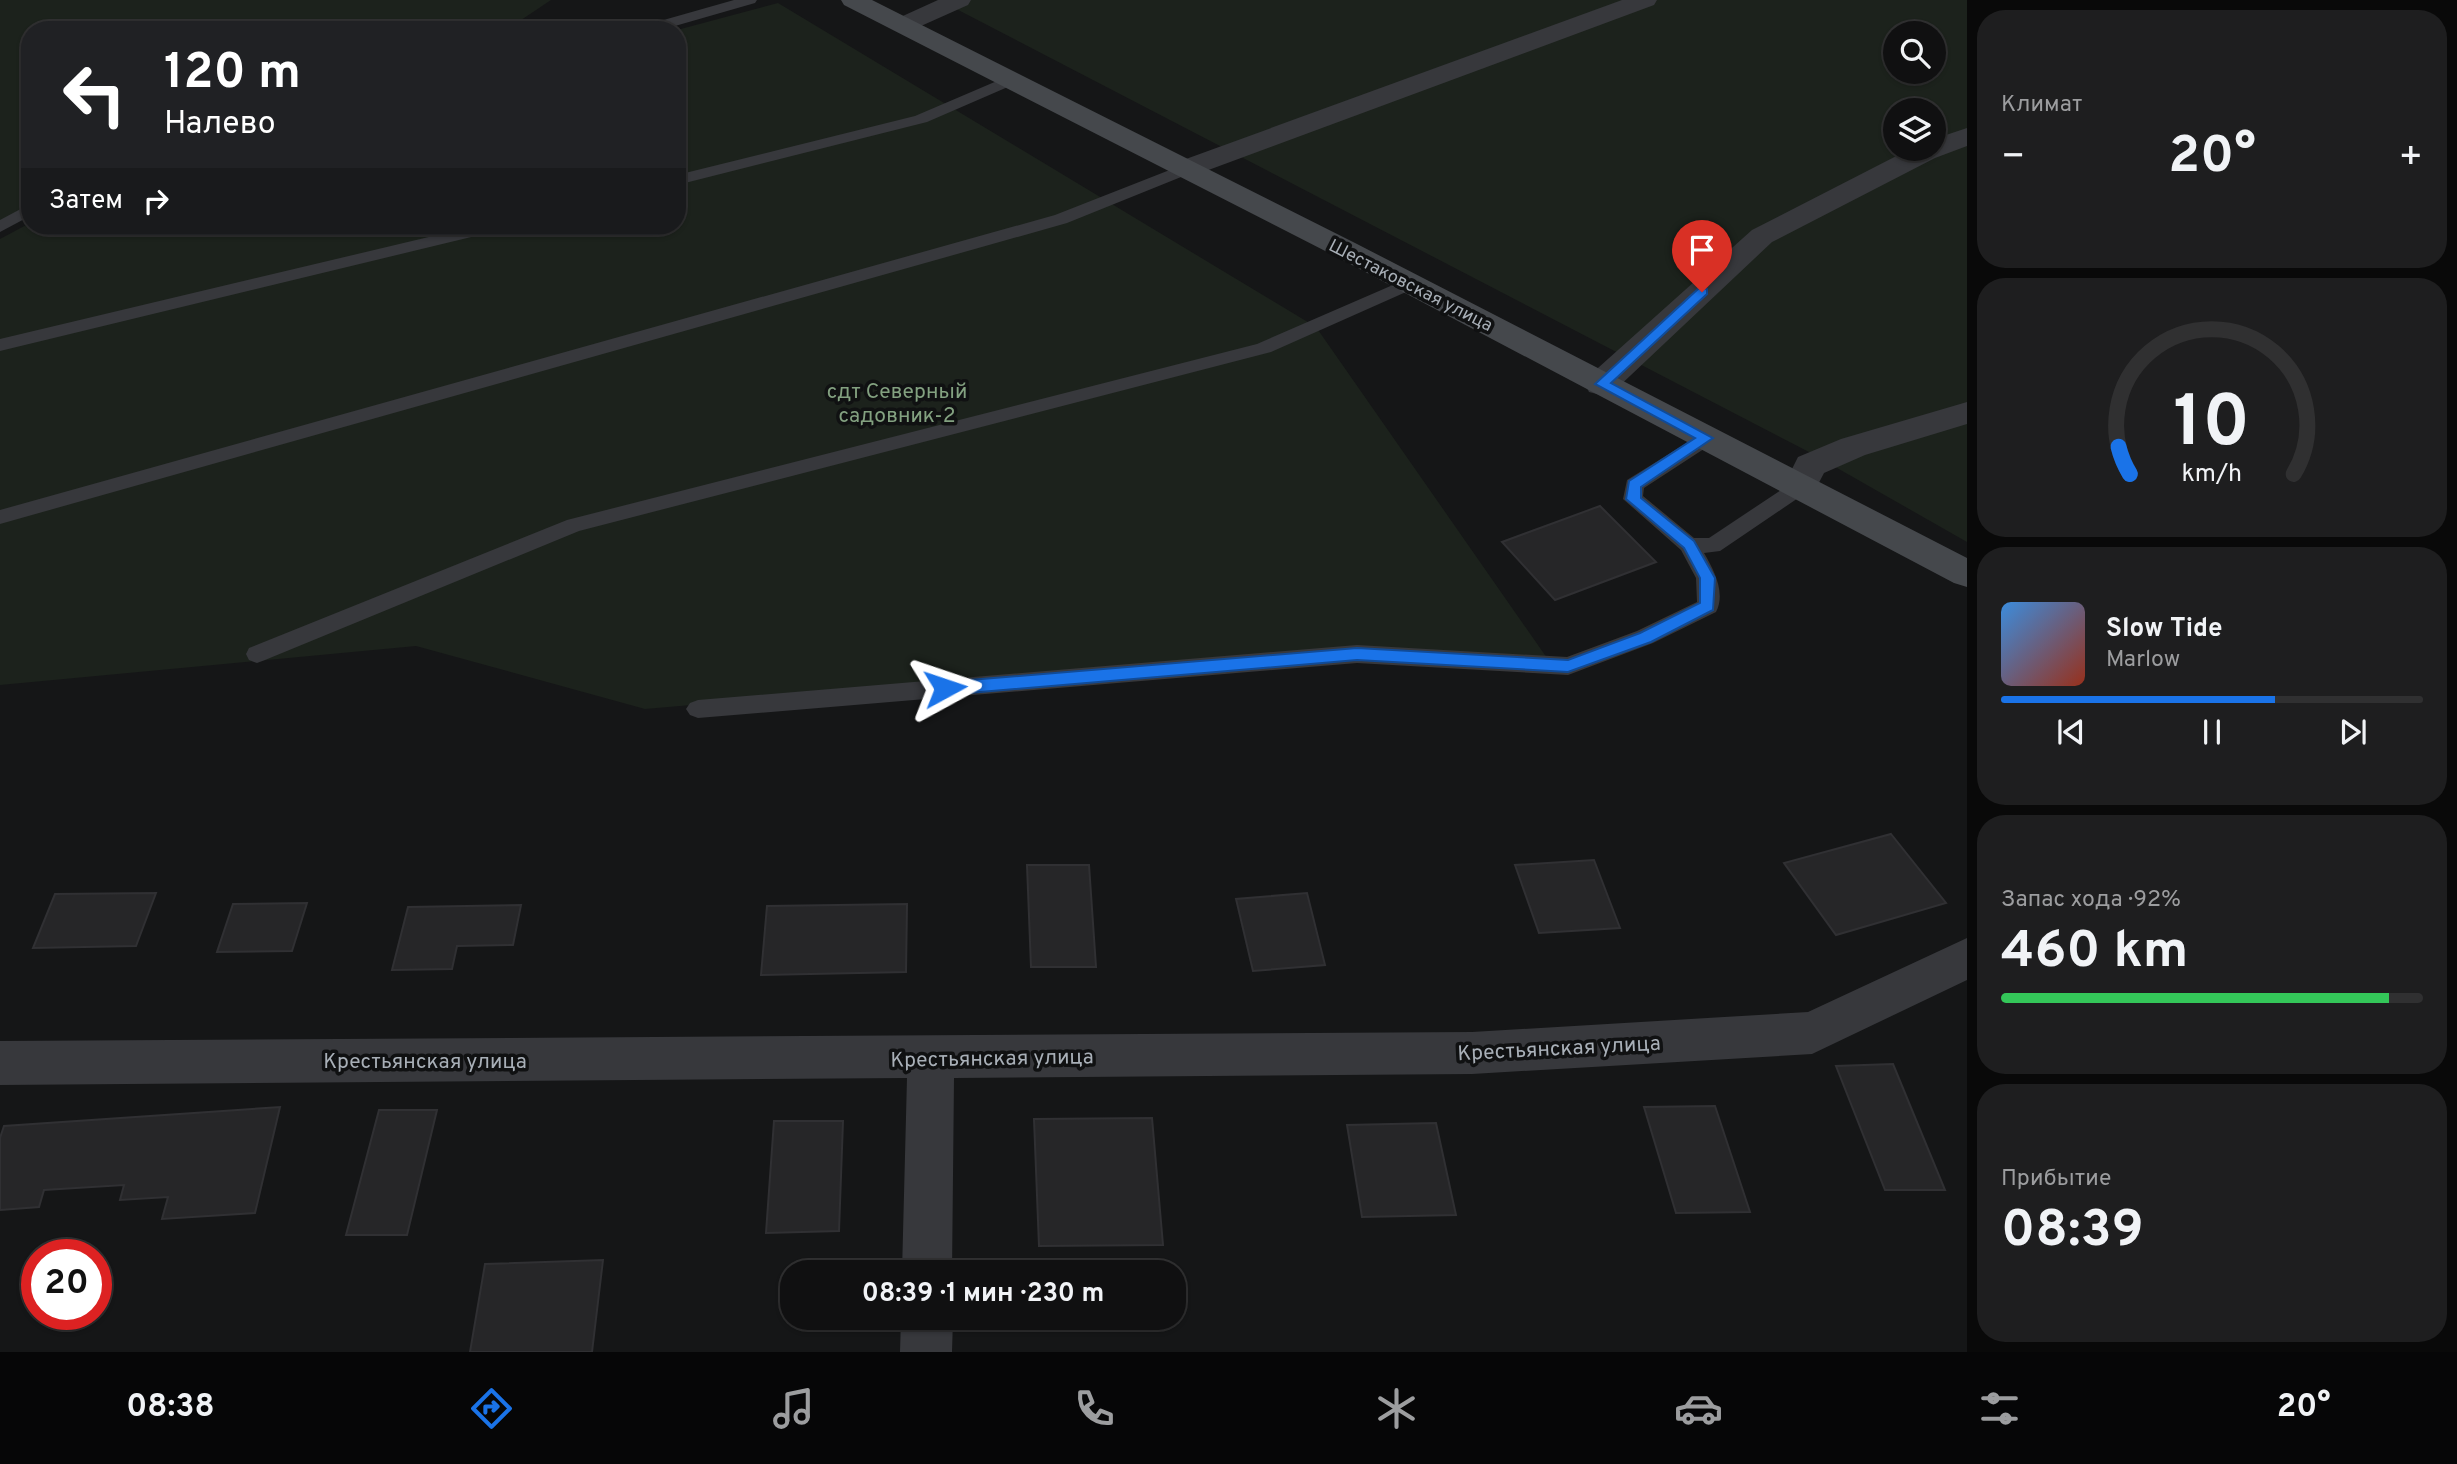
<!DOCTYPE html>
<html lang="ru">
<meta charset="utf-8">
<style>
:root{--surface:#101011;--page:#1e1e1f;--text:#f1f3f6;--muted:#9c9d9f;--line:#303031;--accent:#1a73e8}
body{margin:0;font-family:Overpass,sans-serif;background:var(--page);color:var(--text);height:100vh;display:flex;flex-direction:column;font-size:26px;white-space:nowrap}
*{box-sizing:border-box;margin:0}
p{font-size:23px;color:var(--muted)}
.icon{flex:none;width:38px;height:38px;fill:none;stroke:currentColor;stroke-width:2;stroke-linecap:round;stroke-linejoin:round}
.map{position:relative;flex:1;overflow:hidden}
.sheet{display:flex;flex-direction:column;gap:10px;padding:10px;background:#090909;width:490px}
.sheet>*{flex:none}
.top-card{position:absolute;left:21px;top:21px;width:665px;height:214px;border-radius:28px;box-shadow:0 2px 5px #0004,0 0 0 2px var(--line);background:#202124;color:#fff;overflow:hidden}
.tools{position:absolute;left:1883px;top:21px;display:grid;gap:14px}
.tools a{display:grid;place-items:center;width:63px;height:63px;border-radius:50%;background:var(--surface);box-shadow:0 2px 5px #0004,0 0 0 2px var(--line);font-size:35px}
.speed{position:absolute;left:21px;top:1239px;display:flex;gap:14px;font-size:35px;font-weight:700;text-align:center}
.speed>*{display:grid;place-content:center;width:91px;height:91px;border-radius:50%;background:var(--surface);box-shadow:0 2px 5px #0004,0 0 0 2px var(--line);line-height:1}
.speed .limit{border:10px solid #d22;background:#fff;color:#111}
.pin{position:absolute;display:grid;place-items:center;width:60px;height:60px;color:#fff;margin:-72px -30px;border-radius:50% 50% 50% 0;rotate:-45deg;box-shadow:0 0 7px #0007}
.pin .icon{rotate:45deg}
.me{position:absolute;width:77px;margin:-38px;rotate:85deg;stroke-linejoin:round;filter:drop-shadow(0 0 5px #0008)}
.turn{display:flex;align-items:center;gap:24px;height:147px;padding:0 28px;font-size:32px}
.turn .icon{width:91px;height:91px;stroke-width:2.5}
.turn b{display:block;font-size:49px;line-height:60px}
.then{display:flex;align-items:center;height:66px;padding:0 28px;background:#0003;gap:14px;font-size:26px}
.big{font-size:52px;font-weight:700;line-height:1.1}
.sheet .widget{flex:1;display:flex;flex-direction:column;justify-content:center;gap:10px;min-width:0;padding:0 24px;border-radius:28px;background:var(--page)}
.sheet .dial{align-items:center;gap:0}
.dial svg{height:182px;overflow:visible;fill:none;stroke:var(--line);stroke-width:7;stroke-linecap:round;text-anchor:middle}
.dial text{fill:var(--text);stroke:none}
.song{display:flex;align-items:center;gap:21px}
.cover{width:84px;height:84px;border-radius:10px;background:linear-gradient(135deg,hsl(210 70% 55%),hsl(10 70% 35%))}
.played{height:7px;border-radius:4px;background:linear-gradient(90deg,var(--accent) 65%,var(--line) 65%)}
.keys{display:flex;justify-content:space-around;direction:ltr}
.heat{display:flex;justify-content:space-between;align-items:center;font-size:38px;direction:ltr}
.charge{height:10px;border-radius:5px;background:linear-gradient(90deg,#34c759 92%,var(--line) 0)}
.trip{position:absolute;left:780px;top:1260px;width:406px;height:70px;border-radius:28px;background:var(--surface);box-shadow:0 2px 5px #0004,0 0 0 2px var(--line);font-weight:700;line-height:70px;text-align:center}
.menu{display:flex;height:112px;justify-content:space-around;align-items:center;background:#060607;color:var(--muted)}
.menu .icon{width:49px;height:49px}
.menu .current{color:var(--accent)}
.menu b{font-size:32px;color:var(--text)}
main{display:flex;flex:1;min-height:0}
.map>svg:first-child{display:block}
</style>
<main>
<div class="map">
<svg width="1967" height="1352" viewBox="0 0 1967 1352">
<rect width="100%" height="100%" fill="#151617"/>
<!-- green -->
<g fill="#1c221c" fill-rule="evenodd">
<polygon points="0,0 551,0 506,30 30,30 30,209 0,226"/>
<path d="M939 0H1967V542L1809 452ZM1895 33H1934V72H1895ZM1895 110H1934V149H1895Z"/>
<polygon points="778,3 1316,327 1547,658 1359,647 645,709 416,646 0,685 0,239 30,223 30,226 677,226 677,30"/>
</g>
<!-- building -->
<g fill="#262628" stroke="#303033" stroke-width="2">
<polygon points="1600,506 1656,562 1555,600 1502,542"/>
<polygon points="1891,834 1946,903 1836,935 1784,863"/>
<polygon points="1594,860 1620,928 1539,933 1515,865"/>
<polygon points="1027,865 1089,865 1096,967 1031,967"/>
<polygon points="156,893 136,946 33,948 55,894"/>
<polygon points="1307,893 1325,965 1253,971 1236,899"/>
<polygon points="307,903 292,951 217,952 233,904"/>
<polygon points="907,904 906,972 761,975 767,906"/>
<polygon points="521,905 513,945 457,946 452,969 392,970 408,907"/>
<polygon points="1893,1064 1945,1190 1885,1190 1836,1066"/>
<polygon points="1715,1106 1750,1212 1676,1213 1644,1107"/>
<polygon points="280,1107 255,1213 162,1219 168,1197 120,1200 124,1185 44,1190 39,1207 0,1210 0,1138 4,1126"/>
<polygon points="379,1110 437,1110 407,1235 346,1235"/>
<polygon points="1152,1118 1163,1245 1039,1246 1034,1119"/>
<polygon points="774,1121 843,1121 839,1231 766,1233"/>
<polygon points="1436,1123 1456,1215 1362,1217 1347,1125"/>
<polygon points="603,1260 592,1352 470,1352 485,1264"/>
</g>
<g fill="none" stroke-linecap="round" stroke-linejoin="round">
<!-- lane -->
<g fill="#37383c" fill-rule="evenodd">
<polygon points="734,0 757,0 755,3 661,30 637,30 639,27"/>
<polygon points="1011,75 1019,80 1017,83 927,122 677,185 677,175 915,116"/>
<polygon points="1185,164 1193,169 1191,173 1067,223 0,524 0,510 1055,215"/>
<polygon points="30,204 30,216 0,232 0,220"/>
<polygon points="475,226 505,226 496,231 0,351 0,339"/>
<polygon points="1409,278 1415,280 1418,284 1415,288 1271,352 579,531 265,660 257,663 249,660 246,654 249,648 567,520 1257,344"/>
<path d="M1706 431 1713 433 1716 438 1713 443 1644 488 1643 496 1694 538H1709L1793 482 1800 480 1807 482 1810 487 1807 492 1720 551 1704 553C1714 570 1726 593 1716 612L1653 643 1568 675 1357 663 698 718 690 715 686 709 690 703 698 700 1357 645 1567 657 1637 631 1697 602 1696 578 1681 550 1623 499 1627 480Z"/>
</g>
<!-- street -->
<g fill="#37383c" fill-rule="evenodd">
<polygon points="938,0 971,0 968,5 912,30 903,33 894,30 890,25 894,20"/>
<polygon points="1622,0 1657,0 1654,5 1195,175 1185,177 1175,175 1171,169 1175,163"/>
<polygon points="1967,128 1967,146 1935,158 1772,242 1613,392 1601,395 1589,392 1585,384 1589,376 1752,230 1910,149 1934,149 1934,139"/>
<polygon points="1967,402 1967,424 1865,455 1824,473 1812,496 1800,499 1788,496 1783,487 1798,457 1841,439"/>
<polygon points="1967,938 1967,980 1812,1054 1472,1074 954,1078 952,1272 902,1272 907,1078 0,1085 0,1041 1472,1032 1808,1012"/>
<polygon points="901,1318 953,1318 952,1352 900,1352"/>
</g>
<!-- secondary -->
<polygon fill="#45484c" fill-rule="evenodd" points="841,0 872,0 1357,244 1967,558 1967,587 1954,583 1335,256 844,5"/>
</g>
<!-- route -->
<polygon fill="#1a73e8" stroke="#114b97" stroke-width="2" points="1702,288 1707,289 1707,294 1611,383 1713,438 1641,487 1641,498 1694,541 1715,578 1713,610 1651,642 1568,672 1357,660 945,695 937,688 945,682 1357,648 1568,660 1640,633 1700,603 1700,578 1684,548 1626,499 1629,481 1695,438 1595,384 1698,289"/>
<g text-anchor="middle" stroke-width="7" stroke-linejoin="round" paint-order="stroke">
<!-- far-street labels -->
<g font-size="18" fill="#a8afb7" stroke="#101112">
<text transform="translate(1411 285) rotate(27)" y="6">Шестаковская улица</text>
</g>
<!-- park labels -->
<g font-size="21" fill="#83a180" stroke="#101112">
<text x="897" y="398">сдт Северный<tspan x="897" dy="24">садовник-2</tspan></text>
</g>
<!-- street labels -->
<g font-size="21" fill="#a8afb7" stroke="#101112">
<text transform="translate(1559 1048) rotate(-3)" y="7">Крестьянская улица</text>
<text transform="translate(992 1058) rotate(-1)" y="7">Крестьянская улица</text>
<text x="425" y="1068">Крестьянская улица</text>
</g>
</g>
</svg>
<div class="tools">
<a><svg class="icon" aria-label="search" viewBox="0 0 24 24"><circle cx="10" cy="10" r="6"/><path d="M15 15l6 6"/></svg></a>
<a><svg class="icon" aria-label="layers" viewBox="0 0 24 24"><path d="M12 4l9 5-9 5-9-5zM3 14l9 5 9-5"/></svg></a>
</div>
<div class="speed"><div class="limit">20</div></div>
<div class="pin" style="left:1702px;top:292px;background:#d93025"><svg class="icon" aria-label="arrive" viewBox="0 0 24 24"><path d="M6 21V4h12l-3 4 3 4H6"/></svg></div>
<svg class="me" style="left:945px;top:688px" viewBox="-20 -20 40 40"><path d="M0-17L14 15 0 8-14 15z" fill="#1a73e8" stroke="#fff" stroke-width="4"/></svg>
<div class="trip">08:39 · 1 мин · 230 m</div>
<div class="top-card">
<div class="turn"><svg class="icon" aria-label="left" viewBox="0 0 24 24"><path d="M17 20v-9H6M10 6l-5 5 5 5"/></svg><div><b>120 m</b>Налево</div></div>
<div class="then">Затем<svg class="icon" aria-label="right" viewBox="0 0 24 24"><path d="M7 20v-9h11M14 6l5 5-5 5"/></svg></div>
</div>
</div>
<section class="sheet">
<div class="widget"><p>Климат</p>
<div class="heat"><a>−</a><b class="big">20°</b><a>+</a></div>
</div>
<div class="widget dial"><svg viewBox="0 0 100 80">
<path d="M14 69A42 42 0 1 1 86 69"/>
<path d="M14 69A42 42 0 0 1 9 57" stroke="#1a73e8"/>
<text x="50" y="56" font-size="32" font-weight="700">10</text>
<text x="50" y="72" font-size="11">km/h</text>
</svg></div>
<div class="widget">
<div class="song"><i class="cover"></i><div><b>Slow Tide</b><p>Marlow</p></div></div>
<div class="played"></div>
<div class="keys"><svg class="icon" aria-label="previous" viewBox="0 0 24 24"><path d="M18 5L8 12l10 7zM5 5v14"/></svg><svg class="icon" aria-label="pause" viewBox="0 0 24 24"><path d="M8 5v14M16 5v14"/></svg><svg class="icon" aria-label="next" viewBox="0 0 24 24"><path d="M6 5l10 7-10 7zM19 5v14"/></svg></div>
</div>
<div class="widget"><p>Запас хода · 92%</p><b class="big">460 km</b><div class="charge"></div></div>
<div class="widget"><p>Прибытие</p><b class="big">08:39</b></div>
</section>
</main>
<nav class="menu">
<b>08:38</b>
<svg class="icon current" aria-label="directions" viewBox="0 0 24 24"><path d="M12 3l9 9-9 9-9-9zM9 14v-3h6M13 9l2 2-2 2"/></svg>
<svg class="icon" aria-label="music" viewBox="0 0 24 24"><path d="M9 18V5l10-2v13"/><circle cx="6" cy="18" r="3"/><circle cx="16" cy="16" r="3"/></svg>
<svg class="icon" aria-label="phone" viewBox="0 0 24 24"><path d="M5 4h4l2 5-3 2q2 4 5 5l2-3 5 2v4C11 20 4 13 5 4z"/></svg>
<svg class="icon" aria-label="climate" viewBox="0 0 24 24"><path d="M12 3v18M4 7l16 10M4 17L20 7"/></svg>
<svg class="icon" aria-label="car" viewBox="0 0 24 24"><path d="M5 17H2v-5l4-1 3-4h7l3 4 3 1v5h-3M9 17h6M6 11h13"/><circle cx="7" cy="17" r="2"/><circle cx="17" cy="17" r="2"/></svg>
<svg class="icon" aria-label="filters" viewBox="0 0 24 24"><path d="M4 7h16M4 17h16"/><circle cx="9" cy="7" r="2"/><circle cx="15" cy="17" r="2"/></svg>
<b>20°</b>
</nav>
